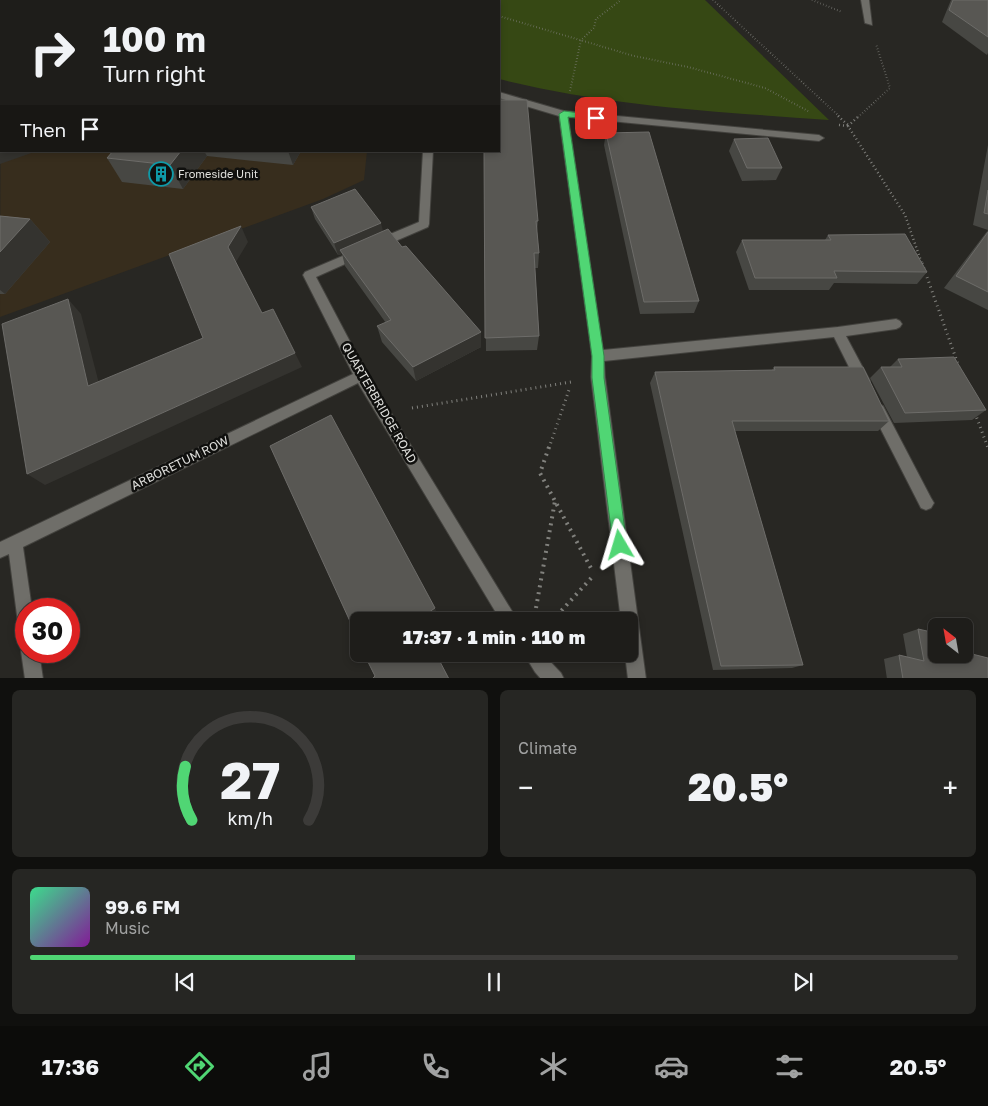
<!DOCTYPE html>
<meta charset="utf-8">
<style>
:root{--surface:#1e1d1a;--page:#262623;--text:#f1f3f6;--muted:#a1a2a2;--line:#3c3b39;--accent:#50d674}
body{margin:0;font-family:"Golos Text",sans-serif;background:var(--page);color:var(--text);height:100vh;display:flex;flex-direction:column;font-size:19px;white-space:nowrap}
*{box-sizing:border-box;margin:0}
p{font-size:16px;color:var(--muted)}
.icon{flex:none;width:28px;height:28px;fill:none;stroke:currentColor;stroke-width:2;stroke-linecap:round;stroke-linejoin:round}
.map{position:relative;height:678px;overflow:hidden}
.side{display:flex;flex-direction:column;gap:12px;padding:12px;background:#10100e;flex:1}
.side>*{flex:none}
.top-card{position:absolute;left:0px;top:0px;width:500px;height:152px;box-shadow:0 2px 8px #0003,0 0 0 1px var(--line);background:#1e1d1a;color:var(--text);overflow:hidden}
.needle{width:32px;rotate:329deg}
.buttons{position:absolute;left:928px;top:618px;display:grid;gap:10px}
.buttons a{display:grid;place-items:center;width:45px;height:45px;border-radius:8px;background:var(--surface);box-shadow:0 2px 8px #0003,0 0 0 1px var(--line);font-size:25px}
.speed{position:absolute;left:15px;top:598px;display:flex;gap:10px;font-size:25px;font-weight:700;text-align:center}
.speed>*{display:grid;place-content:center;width:65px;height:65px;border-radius:50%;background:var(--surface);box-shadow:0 2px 8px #0003,0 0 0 1px var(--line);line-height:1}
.speed .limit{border:8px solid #d22;background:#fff;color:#111}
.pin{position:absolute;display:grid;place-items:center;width:42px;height:42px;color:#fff;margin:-21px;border-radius:10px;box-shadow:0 2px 8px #0006}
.me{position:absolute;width:55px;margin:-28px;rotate:353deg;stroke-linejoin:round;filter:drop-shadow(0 0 4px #0008)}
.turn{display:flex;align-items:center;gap:18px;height:105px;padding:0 20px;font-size:22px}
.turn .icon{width:65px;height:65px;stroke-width:2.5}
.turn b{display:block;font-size:35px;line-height:42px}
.then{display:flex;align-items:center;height:48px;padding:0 20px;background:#0003;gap:10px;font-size:19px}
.big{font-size:38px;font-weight:800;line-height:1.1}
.side .widget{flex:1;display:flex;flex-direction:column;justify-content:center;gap:8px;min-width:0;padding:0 18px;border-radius:8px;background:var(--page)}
.side .dial{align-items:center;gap:0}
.dial svg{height:130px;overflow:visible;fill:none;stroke:var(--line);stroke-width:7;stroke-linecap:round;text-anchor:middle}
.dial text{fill:var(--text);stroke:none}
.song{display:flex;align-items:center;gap:15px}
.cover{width:60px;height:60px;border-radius:8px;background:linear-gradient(135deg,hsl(150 70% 55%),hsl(290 70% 35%))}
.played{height:5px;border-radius:2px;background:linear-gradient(90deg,var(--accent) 35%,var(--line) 35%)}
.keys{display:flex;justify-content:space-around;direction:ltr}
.heat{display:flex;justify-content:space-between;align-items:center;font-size:28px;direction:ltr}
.side .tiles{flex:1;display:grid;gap:12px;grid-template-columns:1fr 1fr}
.widget:last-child{grid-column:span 2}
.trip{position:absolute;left:350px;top:612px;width:288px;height:50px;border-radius:8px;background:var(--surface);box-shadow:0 2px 8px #0003,0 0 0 1px var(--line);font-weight:800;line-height:50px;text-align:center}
.tabs{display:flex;height:80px;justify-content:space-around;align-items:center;background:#0c0c0a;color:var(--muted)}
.tabs .icon{width:35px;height:35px}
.tabs .current{color:var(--accent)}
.tabs b{font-size:22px;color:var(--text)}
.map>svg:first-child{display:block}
</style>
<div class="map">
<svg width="988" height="679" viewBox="0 0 988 679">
<rect width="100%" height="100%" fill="#282723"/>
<!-- medical -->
<polygon fill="#372d1d" points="1,9 1,151 367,151 364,180 323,199 0,317"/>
<!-- green -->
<path fill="#364814" d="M181 0H705L829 120C718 112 607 106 499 79V1Z"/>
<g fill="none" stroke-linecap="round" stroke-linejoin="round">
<!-- minor casing -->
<g stroke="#43423e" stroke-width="2">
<g id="minor">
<polygon points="861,0 869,0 872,25 865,23"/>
<polygon points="499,92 564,111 819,135 824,138 819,141 568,117 603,350 838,327 896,319 900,321 902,324 900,327 896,329 846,336 870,381 868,385 863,387 858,385 834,337 604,361 605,377 646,679 628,679 625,654 629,654 629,621 621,621 591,377 592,356 559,116 499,98"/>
<polygon points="423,151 433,151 429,224 428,227 384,246 376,246 375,243 376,240 419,222"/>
<polygon points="359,249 365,253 363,256 316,277 366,372 518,621 501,621 358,383 23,547 32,609 26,609 26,631 20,629 18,623 9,554 0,558 0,542 353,374 303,275 305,272"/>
<polygon points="878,404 883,406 931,498 934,503 931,508 926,510 921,508 871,410 873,406"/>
<polygon points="26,644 26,651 39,651 43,679 25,679 21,651"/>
<polygon points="524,654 543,654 561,673 564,679 541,679 535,672"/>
</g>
</g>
<!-- path-far3 -->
<g stroke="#81817d" stroke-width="2" stroke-dasharray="0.5 2.5" stroke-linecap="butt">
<polyline points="423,0 429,1"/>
<polyline points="713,0 840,117"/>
<polyline points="812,0 842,12"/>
<polyline points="17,1 21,0"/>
<polyline points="499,16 634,56 688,67 765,88 808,111"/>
<polyline points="570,91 581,40 594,28 596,19 621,0"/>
<polyline points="858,117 890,88 876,44"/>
</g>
<!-- path-far2 -->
<g stroke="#81817d" stroke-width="2.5" stroke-dasharray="1 3" stroke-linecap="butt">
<polyline points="838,116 848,125"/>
<polyline points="839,125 848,126 905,215 922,264"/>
<polyline points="848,126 859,116"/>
</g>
<!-- path-far1 -->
<g stroke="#81817d" stroke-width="3" stroke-dasharray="1 4" stroke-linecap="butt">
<polyline points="922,263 959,367"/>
<polyline points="412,408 571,382"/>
<polyline points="975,413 988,448"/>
<polyline points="549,448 570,387"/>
</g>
<!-- path -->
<g stroke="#81817d" stroke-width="4" stroke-dasharray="2 5" stroke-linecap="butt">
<polyline points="549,447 540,473 593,572"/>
<polyline points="536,608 555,501"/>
<polyline points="552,621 594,575"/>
</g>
<!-- minor -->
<use href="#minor" fill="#6f6e69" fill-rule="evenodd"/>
</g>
<!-- wall -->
<g fill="#474743">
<polygon points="951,0 988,0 988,53 987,55 942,22"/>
<polygon points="606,133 699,301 694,313 640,314 604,145"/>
<polygon points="734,139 782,168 776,180 742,181 729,151"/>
<polygon points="988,145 988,310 944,288 988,230 973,225"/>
<polygon points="113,151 301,151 293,165 207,156 183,189 122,182 107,158"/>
<polygon points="484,151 538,221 537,232 539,253 538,268 535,268 539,336 537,350 486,351"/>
<polygon points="311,207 383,231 481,347 416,381 382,342 377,326 386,323 345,266 342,254 338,255 315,219"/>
<polygon points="0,216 30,219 50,242 5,294 0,294"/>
<polygon points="828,235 927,272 917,284 834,283 829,290 749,290 736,252 742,240 825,240"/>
<polygon points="898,359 986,410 972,420 894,423 870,378 881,367 890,367"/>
<polygon points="774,367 889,421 878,431 735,431 803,665 792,668 713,670 650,383 655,372 772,370"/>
<polygon points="918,629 936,654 988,679 887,679 884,659 899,655 907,657 903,634"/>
</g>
<!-- shaded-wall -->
<g fill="#34332f">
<polygon points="0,134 1,134 1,151 37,151 0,164"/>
<polygon points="181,151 204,151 207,156 183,189 170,165"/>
<polygon points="288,151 301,151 293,165"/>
<polygon points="30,219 50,242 5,294 0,290 0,252"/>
<polygon points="381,223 384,235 340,250 342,254 338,255 334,243"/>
<polygon points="241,226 248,242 236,262 228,247"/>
<polygon points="68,299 81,314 103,399 88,386"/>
<polygon points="481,332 481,347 416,381 413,367"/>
<polygon points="295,353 302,367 45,485 27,474"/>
<polygon points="435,608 437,613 425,621 419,621 418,620"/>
</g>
<!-- building -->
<g fill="#585753" stroke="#6d6c69">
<polygon points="82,0 91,0 92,1 77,1"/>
<polygon points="174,0 184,0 185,1 169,1"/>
<polygon points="953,0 988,0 988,37 949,10"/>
<rect x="0" y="45" width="1" height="89"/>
<polygon points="499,100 527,100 538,221 536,221 539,253 534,253 539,336 485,338 484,151 499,151"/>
<polygon points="649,132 699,301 644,302 606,133"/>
<polygon points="768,138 782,168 747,168 734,139"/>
<polygon points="113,151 181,151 170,165 107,158"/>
<polygon points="355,189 381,223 334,243 311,207"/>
<polygon points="988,190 988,214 984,213"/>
<polygon points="0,216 30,219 0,252"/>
<polygon points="241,226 228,247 262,313 273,309 295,353 27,474 2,324 68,299 88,386 203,338 169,254"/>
<polygon points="388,229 402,247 406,246 481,332 413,367 377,326 391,320 340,250"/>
<polygon points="988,232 988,292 956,276"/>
<polygon points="905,234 927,272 834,271 837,278 755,278 742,240 831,240 828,235"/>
<polygon points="954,357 986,410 905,413 881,367 902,367 898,359"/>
<polygon points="774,367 863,367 889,421 732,421 803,665 721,666 655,372 775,370"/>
<polygon points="331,415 435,608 418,620 419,621 359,621 359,641 270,446"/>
<polygon points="918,629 936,633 936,654 964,654 964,652 988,658 988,679 903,679 899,655 924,661"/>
<polygon points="364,654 436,654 449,679 372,679 375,676"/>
</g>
<!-- route -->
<polygon fill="#50d674" stroke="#348b4b" points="564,111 596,115 600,118 596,120 568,117 604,356 604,378 627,545 625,550 620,552 615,550 613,545 592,378 592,356 559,114"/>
<!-- icons -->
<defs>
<g id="building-ring" transform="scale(1.25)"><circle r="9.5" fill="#10100e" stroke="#0f9aa8" stroke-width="1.5"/><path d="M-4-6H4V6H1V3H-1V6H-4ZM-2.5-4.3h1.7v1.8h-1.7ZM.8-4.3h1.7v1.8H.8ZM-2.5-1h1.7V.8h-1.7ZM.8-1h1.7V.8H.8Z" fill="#0f9aa8"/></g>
</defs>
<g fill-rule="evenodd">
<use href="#building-ring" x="161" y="174"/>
</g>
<g text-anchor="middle" stroke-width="5" stroke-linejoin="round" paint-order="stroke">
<!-- far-poi labels -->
<g font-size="11" fill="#e0e0dd" stroke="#10100e" text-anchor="start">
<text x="178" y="178">Fromeside Unit</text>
</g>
<!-- street labels -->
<g font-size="12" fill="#e0e0dd" stroke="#10100e">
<text transform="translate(379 403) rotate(60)" y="4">QUARTERBRIDGE ROAD</text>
<text transform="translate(180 463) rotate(-26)" y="4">ARBORETUM ROW</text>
</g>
</g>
</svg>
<div class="buttons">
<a><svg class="needle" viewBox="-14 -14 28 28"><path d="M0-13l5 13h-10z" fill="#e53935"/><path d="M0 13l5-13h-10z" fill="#a1a2a2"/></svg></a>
</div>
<div class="speed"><div class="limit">30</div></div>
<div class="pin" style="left:596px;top:118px;background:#d93025"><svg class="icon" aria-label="arrive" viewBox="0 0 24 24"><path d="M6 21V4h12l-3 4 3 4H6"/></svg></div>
<svg class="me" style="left:620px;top:545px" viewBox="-20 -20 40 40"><path d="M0-17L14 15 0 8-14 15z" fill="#50d674" stroke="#fff" stroke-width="4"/></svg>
<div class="trip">17:37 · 1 min · 110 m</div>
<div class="top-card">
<div class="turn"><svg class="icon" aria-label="right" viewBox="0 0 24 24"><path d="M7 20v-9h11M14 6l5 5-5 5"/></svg><div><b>100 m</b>Turn right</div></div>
<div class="then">Then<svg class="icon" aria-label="arrive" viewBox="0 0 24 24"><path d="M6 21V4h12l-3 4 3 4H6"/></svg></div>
</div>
</div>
<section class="side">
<div class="tiles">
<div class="widget dial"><svg viewBox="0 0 100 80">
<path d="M14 69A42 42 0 1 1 86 69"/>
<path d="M14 69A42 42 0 0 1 10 36" stroke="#50d674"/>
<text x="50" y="56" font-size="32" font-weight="700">27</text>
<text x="50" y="72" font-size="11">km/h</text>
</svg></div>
<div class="widget"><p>Climate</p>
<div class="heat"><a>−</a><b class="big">20.5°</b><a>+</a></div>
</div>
<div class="widget">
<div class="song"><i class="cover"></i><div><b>99.6 FM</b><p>Music</p></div></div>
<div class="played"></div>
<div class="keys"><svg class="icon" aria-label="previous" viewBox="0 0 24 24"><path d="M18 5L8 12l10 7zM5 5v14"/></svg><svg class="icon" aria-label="pause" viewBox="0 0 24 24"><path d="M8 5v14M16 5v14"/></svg><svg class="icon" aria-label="next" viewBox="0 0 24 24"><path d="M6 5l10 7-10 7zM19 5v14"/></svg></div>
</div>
</div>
</section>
<nav class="tabs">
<b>17:36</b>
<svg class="icon current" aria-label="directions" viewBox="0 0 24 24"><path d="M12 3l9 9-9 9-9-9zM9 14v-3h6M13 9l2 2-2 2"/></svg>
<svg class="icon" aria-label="music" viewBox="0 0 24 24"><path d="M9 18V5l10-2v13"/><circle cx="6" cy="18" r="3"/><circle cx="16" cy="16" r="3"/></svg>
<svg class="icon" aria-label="phone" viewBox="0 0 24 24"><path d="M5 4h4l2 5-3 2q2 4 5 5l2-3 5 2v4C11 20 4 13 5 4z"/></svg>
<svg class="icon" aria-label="climate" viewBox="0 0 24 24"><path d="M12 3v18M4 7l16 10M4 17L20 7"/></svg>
<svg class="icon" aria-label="car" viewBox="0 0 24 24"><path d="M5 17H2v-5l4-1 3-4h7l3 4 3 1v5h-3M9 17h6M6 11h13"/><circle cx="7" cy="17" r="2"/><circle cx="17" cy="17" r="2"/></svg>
<svg class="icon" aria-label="filters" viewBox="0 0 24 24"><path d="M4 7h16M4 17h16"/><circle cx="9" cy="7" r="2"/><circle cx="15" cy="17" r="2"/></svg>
<b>20.5°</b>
</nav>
